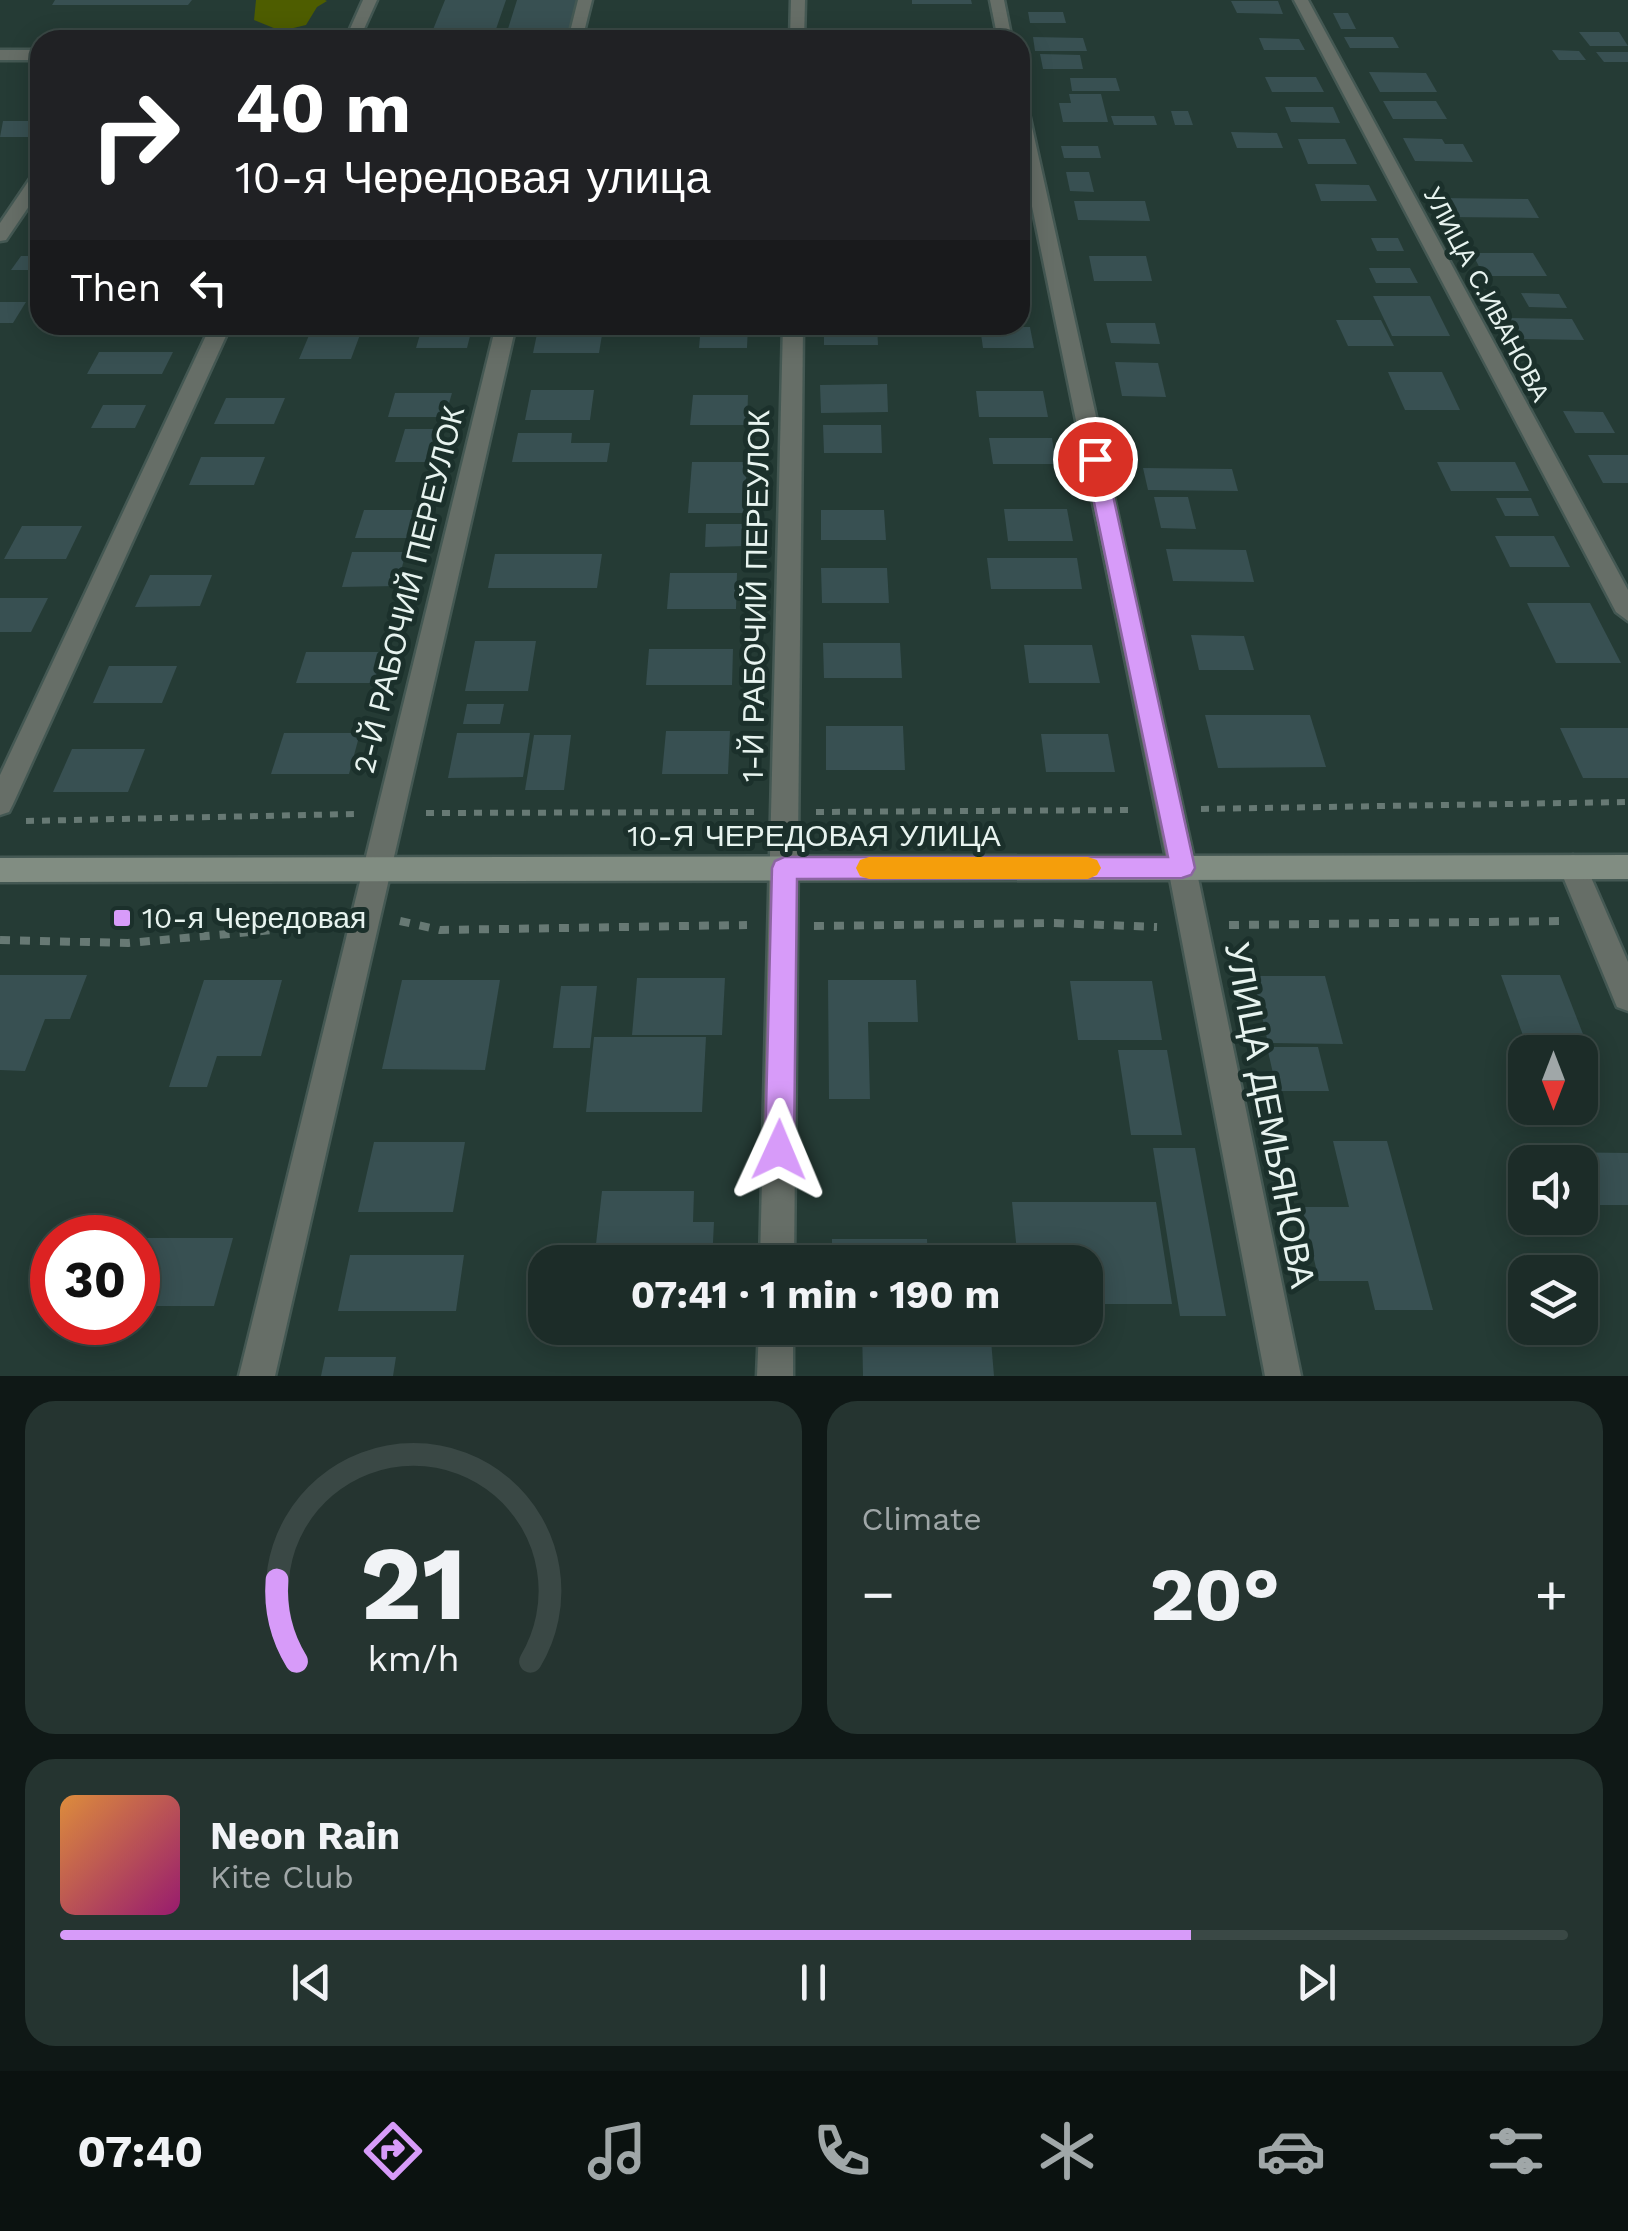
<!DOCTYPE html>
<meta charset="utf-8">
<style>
:root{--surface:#1c2c28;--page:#253430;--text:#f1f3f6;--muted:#a0a7a8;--line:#3a4845;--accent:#d79bf9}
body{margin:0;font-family:"Work Sans",sans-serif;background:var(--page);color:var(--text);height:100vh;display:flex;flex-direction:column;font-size:38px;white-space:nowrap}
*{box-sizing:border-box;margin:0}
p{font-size:32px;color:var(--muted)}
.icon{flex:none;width:55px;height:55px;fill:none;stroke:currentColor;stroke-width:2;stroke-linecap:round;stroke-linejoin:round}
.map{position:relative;height:1376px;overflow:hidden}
.sheet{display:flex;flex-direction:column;gap:25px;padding:25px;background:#0f1816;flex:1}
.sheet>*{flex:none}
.guide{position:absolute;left:30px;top:30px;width:1000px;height:305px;border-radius:30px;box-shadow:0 5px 25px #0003,0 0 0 2px var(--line);background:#202124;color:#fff;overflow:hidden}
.needle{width:65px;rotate:180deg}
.controls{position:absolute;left:1508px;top:1035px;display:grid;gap:20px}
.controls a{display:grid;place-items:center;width:90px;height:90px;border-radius:20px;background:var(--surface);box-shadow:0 5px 25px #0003,0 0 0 2px var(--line);font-size:50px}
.speed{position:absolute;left:30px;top:1215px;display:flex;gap:20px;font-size:50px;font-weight:700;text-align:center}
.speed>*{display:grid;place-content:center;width:130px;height:130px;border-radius:50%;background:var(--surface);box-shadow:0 5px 25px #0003,0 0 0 2px var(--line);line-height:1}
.speed .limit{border:15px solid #d22;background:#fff;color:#111}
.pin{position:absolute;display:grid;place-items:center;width:85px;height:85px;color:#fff;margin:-42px;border:5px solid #fff;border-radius:50%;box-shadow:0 2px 10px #0007}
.me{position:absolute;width:110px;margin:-55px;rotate:1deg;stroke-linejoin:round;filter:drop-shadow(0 0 8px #0008)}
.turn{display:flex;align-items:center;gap:35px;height:210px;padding:0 40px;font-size:45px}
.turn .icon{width:130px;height:130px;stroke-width:2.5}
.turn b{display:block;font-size:70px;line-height:85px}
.then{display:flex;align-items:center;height:95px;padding:0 40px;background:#0003;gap:20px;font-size:38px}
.big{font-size:75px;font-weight:700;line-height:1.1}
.sheet .tile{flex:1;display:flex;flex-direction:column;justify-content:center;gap:15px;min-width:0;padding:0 35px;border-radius:30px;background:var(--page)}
.sheet .dial{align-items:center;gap:0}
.dial svg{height:260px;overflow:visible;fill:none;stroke:var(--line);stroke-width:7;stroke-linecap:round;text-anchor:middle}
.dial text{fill:var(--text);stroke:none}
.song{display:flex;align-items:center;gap:30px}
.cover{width:120px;height:120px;border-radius:15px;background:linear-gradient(135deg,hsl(30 70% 55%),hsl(320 70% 35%))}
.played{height:10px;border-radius:5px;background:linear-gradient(90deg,var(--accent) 75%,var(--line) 75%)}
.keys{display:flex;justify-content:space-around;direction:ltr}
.heat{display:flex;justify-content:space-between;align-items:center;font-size:55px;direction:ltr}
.sheet .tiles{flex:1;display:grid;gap:25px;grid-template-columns:1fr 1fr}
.tile:last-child{grid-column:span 2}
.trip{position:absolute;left:528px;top:1245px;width:575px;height:100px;border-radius:30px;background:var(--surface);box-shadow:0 5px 25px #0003,0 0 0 2px var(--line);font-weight:700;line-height:100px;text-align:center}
.menu{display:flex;height:160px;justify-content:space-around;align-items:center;background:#0b1210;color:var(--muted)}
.menu .icon{width:70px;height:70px}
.menu .active{color:var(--accent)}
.menu b{font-size:45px;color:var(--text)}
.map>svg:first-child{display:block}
</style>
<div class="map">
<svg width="1628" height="1376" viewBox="0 0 1628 1376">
<rect width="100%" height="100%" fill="#253b35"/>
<!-- green -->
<polygon fill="#4e5d00" points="256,0 325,0 327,1 317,7 306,25 281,31 254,20"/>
<!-- building -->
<g fill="#385052">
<polygon points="55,0 192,0 188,5 52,5"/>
<polygon points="445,0 506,0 495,32 432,32"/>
<polygon points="517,0 577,0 569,32 507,32"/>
<polygon points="912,0 971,0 972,4 912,4"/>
<polygon points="1231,1 1278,1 1283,14 1237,13"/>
<polygon points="1028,12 1063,12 1066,23 1030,23"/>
<polygon points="1333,13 1348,13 1356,29 1341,29"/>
<polygon points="1579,32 1619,32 1628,46 1590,46"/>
<polygon points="1033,37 1083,38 1087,51 1035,51"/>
<polygon points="1344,37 1393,37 1399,48 1350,48"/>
<polygon points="1259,38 1299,39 1305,50 1264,50"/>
<polygon points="1552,50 1579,51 1586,60 1559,60"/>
<polygon points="1596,52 1628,52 1628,62 1604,62"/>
<polygon points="1040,54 1080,55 1083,69 1043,69"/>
<polygon points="1369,72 1426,73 1437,92 1380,92"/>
<polygon points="1265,77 1316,77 1324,92 1272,92"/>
<polygon points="1070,78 1116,78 1120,91 1072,91"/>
<polygon points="1069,94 1101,94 1108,122 1063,122 1059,103 1071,103"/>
<polygon points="1383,101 1436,101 1447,119 1393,119"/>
<polygon points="1285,107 1333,107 1340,123 1291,122"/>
<polygon points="1171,111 1188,111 1193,125 1175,125"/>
<polygon points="1111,116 1154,116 1157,125 1114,125"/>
<polygon points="3,121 40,121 40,137 0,137"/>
<polygon points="1231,132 1277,133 1283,148 1237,148"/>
<polygon points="1403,138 1442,139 1445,144 1463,144 1473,162 1415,161"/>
<polygon points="1298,139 1345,139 1357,164 1308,164"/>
<polygon points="1061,146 1098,146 1101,158 1064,158"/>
<polygon points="1066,172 1089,172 1094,192 1070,191"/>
<polygon points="1315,184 1369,185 1377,201 1321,201"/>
<polygon points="1438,198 1528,199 1539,218 1448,217"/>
<polygon points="1074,201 1145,201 1150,221 1078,220"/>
<polygon points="1371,238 1398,238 1404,251 1377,251"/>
<polygon points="1472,253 1533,253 1547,276 1484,276"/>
<polygon points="21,256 40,256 40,270 11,270"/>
<polygon points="1089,256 1146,256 1152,281 1094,281"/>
<polygon points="1369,268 1410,268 1418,283 1376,283"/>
<polygon points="1521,293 1559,294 1567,308 1529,307"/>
<polygon points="1373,296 1430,296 1450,336 1392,336"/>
<polygon points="0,302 26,302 13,323 0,323"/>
<polygon points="1509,318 1572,319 1584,340 1520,339"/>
<polygon points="1336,320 1381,320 1394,346 1348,346"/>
<polygon points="1106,323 1155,323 1160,344 1111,343"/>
<polygon points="701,325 748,325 747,348 699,348"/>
<polygon points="824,325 877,325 878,345 824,345"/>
<polygon points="980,327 1030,327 1034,348 983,348"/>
<polygon points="422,328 472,328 467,348 416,348"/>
<polygon points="538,329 603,329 599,353 533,353"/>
<polygon points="361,332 351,359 299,359 310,333"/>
<polygon points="99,352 173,352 162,374 87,374"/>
<polygon points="1115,362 1158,363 1166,397 1122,396"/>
<polygon points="1388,372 1442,372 1460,410 1405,410"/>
<polygon points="887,384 888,412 821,413 820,385"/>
<polygon points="531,390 594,390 590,420 525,420"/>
<polygon points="976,391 1043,391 1048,417 979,417"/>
<polygon points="395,393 452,393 445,417 388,417"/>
<polygon points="693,395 748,395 747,425 690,425"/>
<polygon points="226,398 285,398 274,424 214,424"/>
<polygon points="103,405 146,405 135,428 91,428"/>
<polygon points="1563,411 1603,412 1615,433 1575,433"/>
<polygon points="823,425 881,425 882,453 824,453"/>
<polygon points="405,429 441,429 432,462 395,462"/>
<polygon points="518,433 572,433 571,443 610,443 607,462 512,462"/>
<polygon points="989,438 1052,438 1056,464 993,464"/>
<polygon points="1588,455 1628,455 1628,483 1603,483"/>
<polygon points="201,457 265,457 254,485 189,485"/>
<polygon points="692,462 747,462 744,513 688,513"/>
<polygon points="1437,462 1515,462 1529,491 1451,491"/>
<polygon points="1143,468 1232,469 1238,491 1148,490"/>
<polygon points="1154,497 1188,497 1196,529 1161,528"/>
<polygon points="1496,498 1531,498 1539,516 1505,516"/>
<polygon points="1004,509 1067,509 1073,541 1008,541"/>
<polygon points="364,510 419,510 412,538 355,538"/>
<polygon points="821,510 884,510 886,540 821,540"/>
<polygon points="706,524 748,524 747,546 705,547"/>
<polygon points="22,526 82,526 66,559 4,559"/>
<polygon points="1495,536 1554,536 1570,567 1510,567"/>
<polygon points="1166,549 1246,550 1254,582 1173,581"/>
<polygon points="352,552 406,552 397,586 342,587"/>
<polygon points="495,554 602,554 597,588 488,588"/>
<polygon points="987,558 1077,558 1082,589 991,589"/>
<polygon points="821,568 887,568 889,603 822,603"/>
<polygon points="670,573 737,573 736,609 667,609"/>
<polygon points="150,575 212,575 200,606 135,607"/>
<polygon points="0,598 48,598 31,632 0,632"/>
<polygon points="1527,603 1590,603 1621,663 1556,663"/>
<polygon points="1191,635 1244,636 1254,670 1199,670"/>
<polygon points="475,641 536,641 528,691 465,691"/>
<polygon points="823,643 900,643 902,678 824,678"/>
<polygon points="1024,645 1092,645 1100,683 1029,683"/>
<polygon points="649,649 733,649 732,685 646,685"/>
<polygon points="306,652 382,652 374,683 296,683"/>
<polygon points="109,666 177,666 162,703 93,703"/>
<polygon points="467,704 504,704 500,724 463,724"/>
<polygon points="1205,715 1310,715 1326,767 1218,768"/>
<polygon points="826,726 903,726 905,770 826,770"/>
<polygon points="1560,728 1628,728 1628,778 1583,778"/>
<polygon points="666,731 730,731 728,774 662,774"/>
<polygon points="284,733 360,733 349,774 271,774"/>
<polygon points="457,733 530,733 523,777 448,778"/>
<polygon points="1041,734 1108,734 1115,772 1046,772"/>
<polygon points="534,735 571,735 564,790 525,790"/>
<polygon points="72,749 145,749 128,792 53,792"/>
<polygon points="0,975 87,975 70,1019 45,1019 25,1071 0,1070"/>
<polygon points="1501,975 1560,975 1590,1052 1529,1052"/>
<polygon points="1253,976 1325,976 1343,1044 1268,1043"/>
<polygon points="637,978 725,978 722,1035 632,1035"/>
<polygon points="204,980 282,980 261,1056 217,1056 207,1087 169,1087"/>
<polygon points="402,980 500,980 485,1070 382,1069"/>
<polygon points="828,980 916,980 918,1022 868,1022 870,1099 829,1099"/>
<polygon points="1070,981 1152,981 1162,1040 1078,1040"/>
<polygon points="561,986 597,986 590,1048 553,1048"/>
<polygon points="594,1037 706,1037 702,1112 586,1112"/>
<polygon points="1267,1047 1318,1047 1329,1091 1277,1091"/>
<polygon points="1118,1050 1167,1050 1182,1135 1131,1135"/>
<polygon points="1333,1141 1387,1141 1433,1310 1375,1310 1368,1281 1319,1281 1302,1207 1349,1207"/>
<polygon points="374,1142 465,1142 453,1212 358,1212"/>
<polygon points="1153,1148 1195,1148 1226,1316 1180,1316"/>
<polygon points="1551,1152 1628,1153 1628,1205 1580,1205 1580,1162 1554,1162"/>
<polygon points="602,1191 694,1191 693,1222 714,1222 712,1262 639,1262 640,1244 596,1244"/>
<polygon points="1012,1202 1156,1202 1172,1304 1085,1304 1085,1262 1018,1262"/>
<polygon points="138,1238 233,1238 214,1306 138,1306"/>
<polygon points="832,1239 927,1239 928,1262 832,1262"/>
<polygon points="350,1255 464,1255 456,1311 338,1311"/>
<polygon points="862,1328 990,1328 994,1376 863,1376"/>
<polygon points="325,1357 396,1357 393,1376 321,1376"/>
</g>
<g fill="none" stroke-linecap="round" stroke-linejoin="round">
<!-- street casing -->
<g stroke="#445853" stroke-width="5">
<g id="street">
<polygon points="363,0 377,0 359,40 345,40"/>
<polygon points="578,0 592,0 582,40 568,40"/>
<polygon points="791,0 805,0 804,40 790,40"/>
<polygon points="990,0 1004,0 1012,40 998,40"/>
<polygon points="1294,0 1308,0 1628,590 1628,621 1616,612"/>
<rect x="0" y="50" width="40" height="10"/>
<polygon points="1020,104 1028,109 1196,868 1301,1376 1265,1376 1168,868 1020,148"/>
<polygon points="40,172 40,190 6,240 0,241 0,223 34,173"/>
<polygon points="211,325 231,325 13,804 9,812 0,815 0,775"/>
<polygon points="496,325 516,325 275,1376 239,1376"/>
<polygon points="783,325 803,325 794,1262 760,1262"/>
<polygon points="1573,855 1583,859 1628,962 1628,1011 1617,1007 1559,867 1563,859"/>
<polygon points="759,1328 793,1328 793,1376 757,1376"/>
</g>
</g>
<!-- secondary casing -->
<g stroke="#445853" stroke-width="5">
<polygon id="secondary" points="1628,855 1628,879 0,882 0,858"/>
</g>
<!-- path-far2 -->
<polyline stroke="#677974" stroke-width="4" stroke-dasharray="5 5" stroke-linecap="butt" points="160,40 212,34 328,36"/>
<!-- path-far1 -->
<g stroke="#677974" stroke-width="6" stroke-dasharray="8 8" stroke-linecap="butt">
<polyline points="1201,809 1628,802"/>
<polyline points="816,812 1134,810"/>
<polyline points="426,813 754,812"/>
<polyline points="26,821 354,814"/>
</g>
<!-- path -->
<g stroke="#677974" stroke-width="8" stroke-dasharray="10 10" stroke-linecap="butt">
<polyline points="400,921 440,930 747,925"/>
<polyline points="1229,925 1562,921"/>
<polyline points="814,926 1054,923 1157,927"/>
<polyline points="0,940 128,943 329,925"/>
</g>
<!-- street -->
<use href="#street" fill="#666e67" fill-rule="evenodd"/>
<!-- secondary -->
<use href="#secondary" fill="#818d82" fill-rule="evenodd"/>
</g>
<!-- route -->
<polygon fill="#d79bf9" stroke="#8c65a2" stroke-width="2.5" points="1095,453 1105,459 1195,868 1191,875 1182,878 797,879 794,1150 790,1161 779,1165 769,1161 765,1150 772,868 775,861 784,857 1168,857 1085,459"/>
<!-- slow -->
<polygon fill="#f59e0b" points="869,857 1088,857 1097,860 1101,868 1097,875 1088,879 869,879 860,876 856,868 860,860"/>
<!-- markers -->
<rect fill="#d79bf9" stroke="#1b302b" stroke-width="4" x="112" y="908" width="20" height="20" rx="5"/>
<g text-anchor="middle" stroke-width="10" stroke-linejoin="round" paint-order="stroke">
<!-- far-street labels -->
<g font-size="25" fill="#e7f3ef" stroke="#1b302b">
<text transform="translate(1487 294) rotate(62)" y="9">УЛИЦА С.ИВАНОВА</text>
</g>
<!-- street labels -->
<g font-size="30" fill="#e7f3ef" stroke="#1b302b">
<text transform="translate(409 590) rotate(-76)" y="10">2-Й РАБОЧИЙ ПЕРЕУЛОК</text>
<text transform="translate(756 596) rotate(-89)" y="10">1-Й РАБОЧИЙ ПЕРЕУЛОК</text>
<text x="814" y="846">10-Я ЧЕРЕДОВАЯ УЛИЦА</text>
</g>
<!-- poi labels -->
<g font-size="30" fill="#e7f3ef" stroke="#1b302b" text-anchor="start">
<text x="142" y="928">10-я Чередовая</text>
</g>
<!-- near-street labels -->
<g font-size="35" fill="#e7f3ef" stroke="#1b302b">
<text transform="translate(1270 1115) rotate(79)" y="12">УЛИЦА ДЕМЬЯНОВА</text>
</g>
</g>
</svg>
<div class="controls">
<a><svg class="needle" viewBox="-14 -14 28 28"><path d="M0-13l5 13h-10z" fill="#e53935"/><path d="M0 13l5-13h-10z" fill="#a0a7a8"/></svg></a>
<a><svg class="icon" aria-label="sound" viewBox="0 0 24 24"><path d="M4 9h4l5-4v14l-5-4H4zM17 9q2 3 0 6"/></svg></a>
<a><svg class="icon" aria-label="layers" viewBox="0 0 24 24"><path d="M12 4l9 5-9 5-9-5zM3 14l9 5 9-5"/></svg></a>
</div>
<div class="speed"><div class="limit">30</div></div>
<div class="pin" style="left:1095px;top:459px;background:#d93025"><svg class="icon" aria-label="arrive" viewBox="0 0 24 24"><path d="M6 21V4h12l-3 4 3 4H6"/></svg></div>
<svg class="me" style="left:779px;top:1150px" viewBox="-20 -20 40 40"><path d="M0-17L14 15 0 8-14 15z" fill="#d79bf9" stroke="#fff" stroke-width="4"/></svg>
<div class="trip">07:41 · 1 min · 190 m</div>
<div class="guide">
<div class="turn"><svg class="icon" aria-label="right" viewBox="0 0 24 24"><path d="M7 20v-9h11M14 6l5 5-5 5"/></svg><div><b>40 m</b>10-я Чередовая улица</div></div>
<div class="then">Then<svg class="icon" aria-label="left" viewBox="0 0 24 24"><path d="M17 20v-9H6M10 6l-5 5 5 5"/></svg></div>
</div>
</div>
<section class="sheet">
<div class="tiles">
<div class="tile dial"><svg viewBox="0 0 100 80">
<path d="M14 69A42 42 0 1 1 86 69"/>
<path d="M14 69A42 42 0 0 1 8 44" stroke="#d79bf9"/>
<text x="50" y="56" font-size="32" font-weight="700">21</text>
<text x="50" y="72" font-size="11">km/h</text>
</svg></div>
<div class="tile"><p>Climate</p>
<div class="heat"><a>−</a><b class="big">20°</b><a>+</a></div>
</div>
<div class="tile">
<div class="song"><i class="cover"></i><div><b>Neon Rain</b><p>Kite Club</p></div></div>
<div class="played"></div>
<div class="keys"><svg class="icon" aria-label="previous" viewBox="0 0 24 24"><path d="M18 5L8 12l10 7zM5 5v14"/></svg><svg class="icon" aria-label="pause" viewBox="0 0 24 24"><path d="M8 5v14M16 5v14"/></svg><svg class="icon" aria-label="next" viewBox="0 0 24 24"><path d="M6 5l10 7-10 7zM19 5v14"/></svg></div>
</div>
</div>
</section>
<nav class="menu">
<b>07:40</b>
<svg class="icon active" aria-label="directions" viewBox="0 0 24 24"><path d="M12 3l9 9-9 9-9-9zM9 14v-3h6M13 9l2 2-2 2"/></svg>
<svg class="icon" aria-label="music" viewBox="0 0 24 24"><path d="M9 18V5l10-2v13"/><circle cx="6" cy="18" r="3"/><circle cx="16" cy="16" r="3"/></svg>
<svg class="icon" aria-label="phone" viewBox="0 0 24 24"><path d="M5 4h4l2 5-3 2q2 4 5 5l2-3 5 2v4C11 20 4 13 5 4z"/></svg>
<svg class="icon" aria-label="climate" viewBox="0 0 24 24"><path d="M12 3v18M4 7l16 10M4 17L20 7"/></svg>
<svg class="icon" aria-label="car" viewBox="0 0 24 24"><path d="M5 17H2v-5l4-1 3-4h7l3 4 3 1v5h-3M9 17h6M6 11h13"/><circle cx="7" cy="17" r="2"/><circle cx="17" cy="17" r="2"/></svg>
<svg class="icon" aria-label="filters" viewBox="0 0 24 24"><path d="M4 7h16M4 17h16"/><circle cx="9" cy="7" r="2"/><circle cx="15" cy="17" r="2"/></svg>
</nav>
